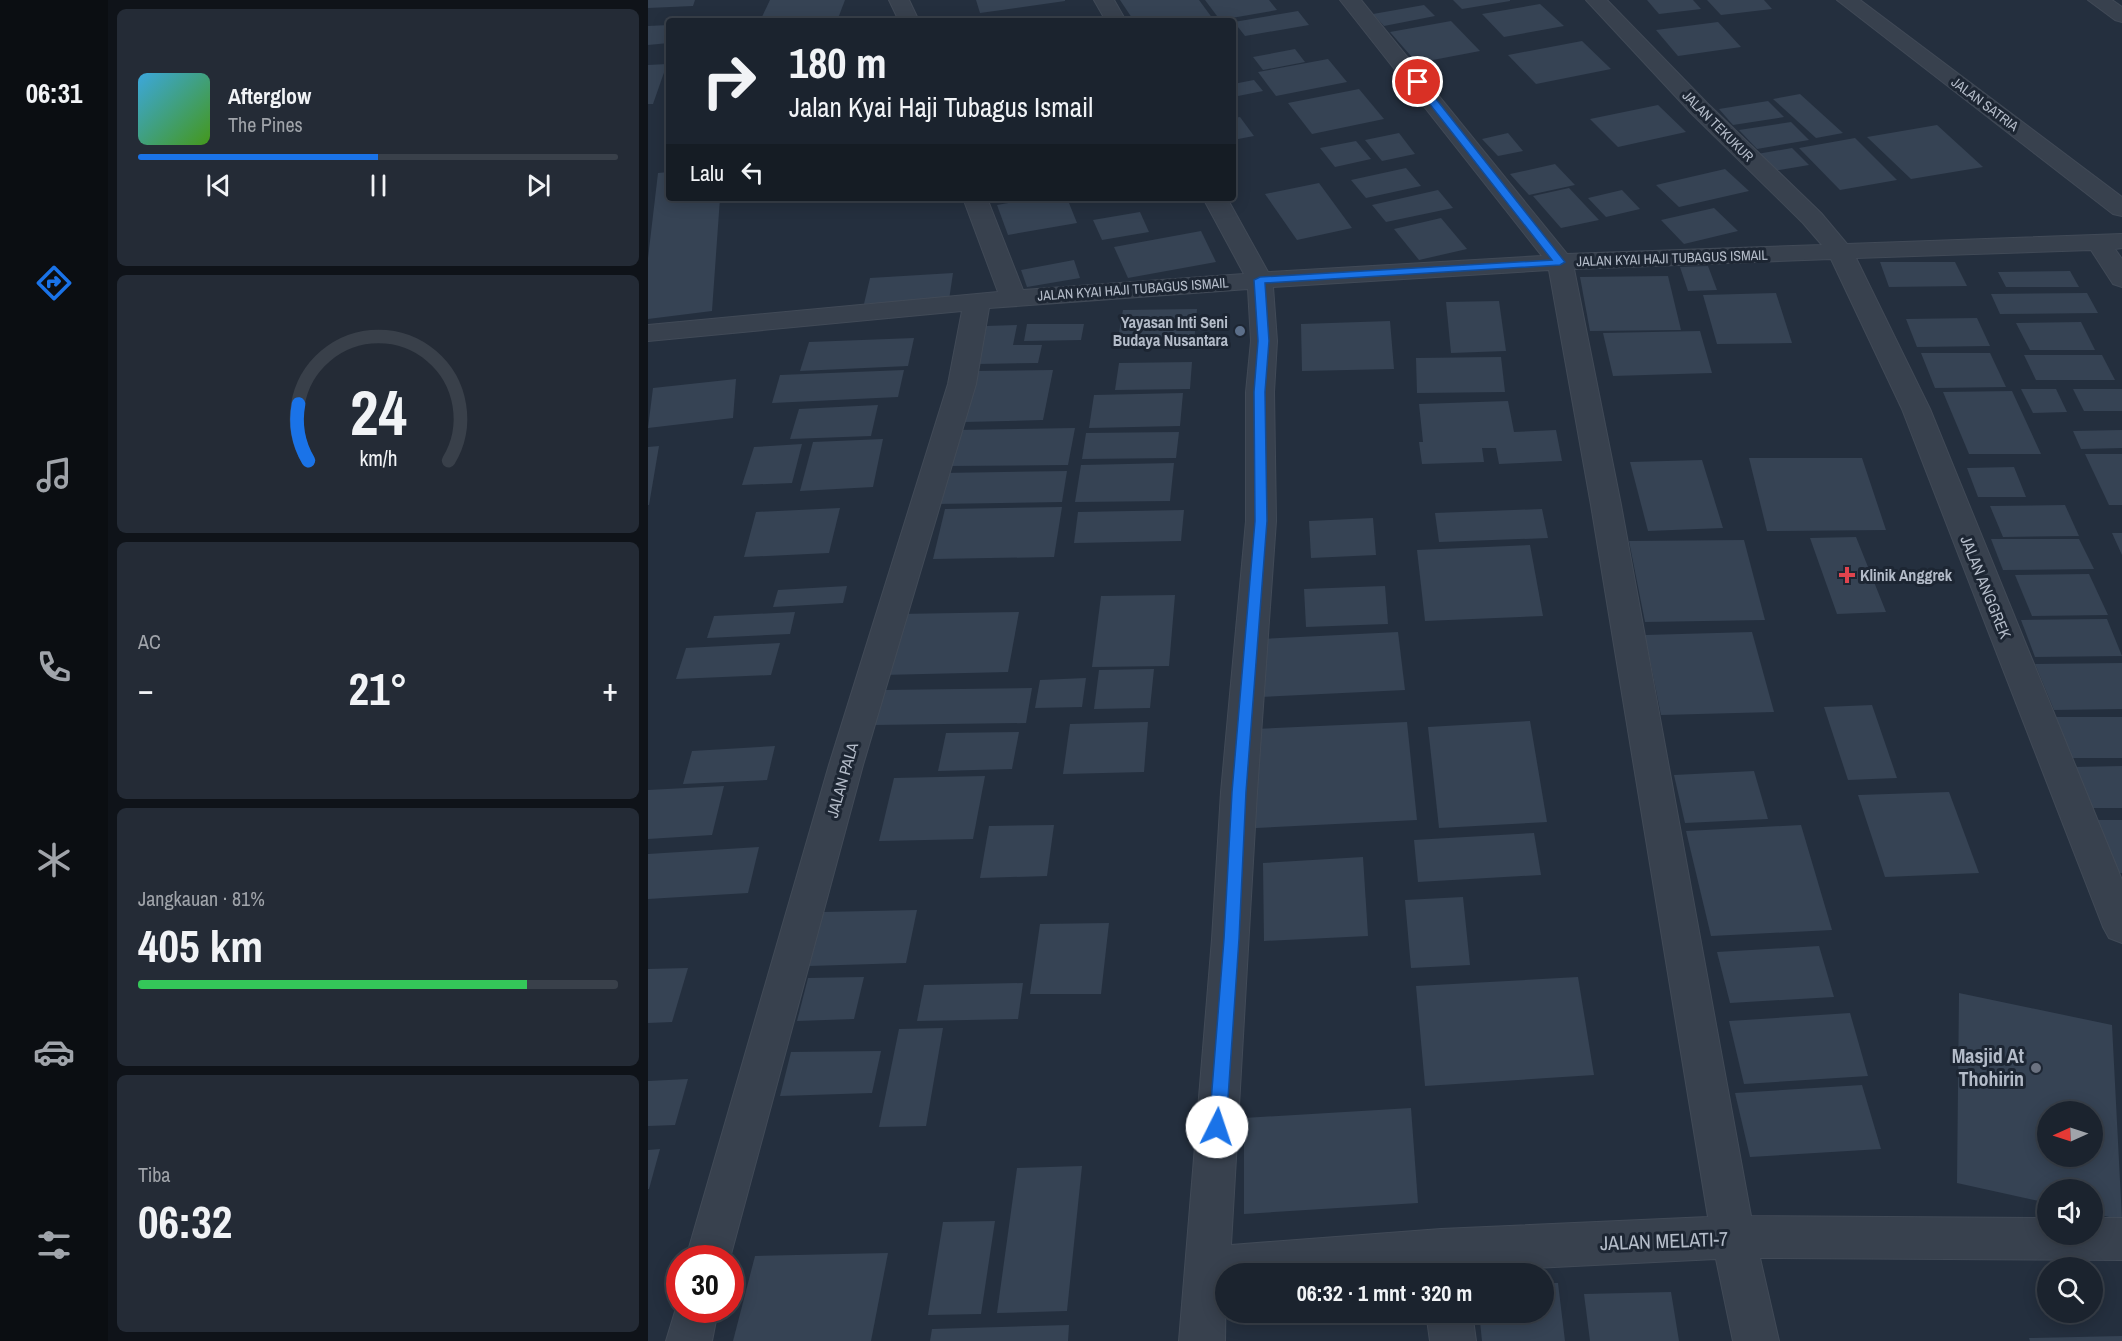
<!DOCTYPE html>
<html lang="id">
<meta charset="utf-8">
<style>
:root{--surface:#1b232e;--page:#242b36;--text:#f1f3f6;--muted:#a0a4aa;--line:#39404a;--accent:#1a73e8}
body{margin:0;font-family:"Archivo Narrow",sans-serif;background:var(--page);color:var(--text);height:100vh;display:flex;flex-direction:column;font-size:22px;white-space:nowrap}
*{box-sizing:border-box;margin:0}
p{font-size:20px;color:var(--muted)}
.icon{flex:none;width:33px;height:33px;fill:none;stroke:currentColor;stroke-width:2;stroke-linecap:round;stroke-linejoin:round}
.map{position:relative;flex:1;overflow:hidden}
.details{display:flex;flex-direction:column;gap:9px;padding:9px;background:#0f1319;width:540px}
.details>*{flex:none}
.guide{position:absolute;left:18px;top:18px;width:570px;height:183px;border-radius:6px;box-shadow:0 3px 15px #0003,0 0 0 2px var(--line);background:#1b232e;color:var(--text);overflow:hidden}
.needle{width:39px;rotate:267deg}
.buttons{position:absolute;left:1389px;top:1101px;display:grid;gap:12px}
.buttons a{display:grid;place-items:center;width:66px;height:66px;border-radius:50%;background:var(--surface);box-shadow:0 3px 15px #0003,0 0 0 2px var(--line);font-size:30px}
.speed{position:absolute;left:18px;top:1245px;display:flex;gap:12px;font-size:30px;font-weight:700;text-align:center}
.speed>*{display:grid;place-content:center;width:78px;height:78px;border-radius:50%;background:var(--surface);box-shadow:0 3px 15px #0003,0 0 0 2px var(--line);line-height:1}
.speed .limit{border:9px solid #d22;background:#fff;color:#111}
.pin{position:absolute;display:grid;place-items:center;width:51px;height:51px;color:#fff;margin:-26px;border:3px solid #fff;border-radius:50%;box-shadow:0 2px 6px #0007}
.me{position:absolute;width:66px;margin:-33px;rotate:4deg;stroke-linejoin:round;filter:drop-shadow(0 0 4px #0008)}
.turn{display:flex;align-items:center;gap:21px;height:126px;padding:0 24px;font-size:27px}
.turn .icon{width:78px;height:78px;stroke-width:2.5}
.turn b{display:block;font-size:42px;line-height:51px}
.then{display:flex;align-items:center;height:57px;padding:0 24px;background:#0003;gap:12px;font-size:22px}
.big{font-size:45px;font-weight:800;line-height:1.1}
.details .card{flex:1;display:flex;flex-direction:column;justify-content:center;gap:9px;min-width:0;padding:0 21px;border-radius:9px;background:var(--page)}
.details .dial{align-items:center;gap:0}
.dial svg{height:156px;overflow:visible;fill:none;stroke:var(--line);stroke-width:7;stroke-linecap:round;text-anchor:middle}
.dial text{fill:var(--text);stroke:none}
.song{display:flex;align-items:center;gap:18px}
.cover{width:72px;height:72px;border-radius:9px;background:linear-gradient(135deg,hsl(200 70% 55%),hsl(100 70% 35%))}
.played{height:6px;border-radius:3px;background:linear-gradient(90deg,var(--accent) 50%,var(--line) 50%)}
.keys{display:flex;justify-content:space-around;direction:ltr}
.heat{display:flex;justify-content:space-between;align-items:center;font-size:33px;direction:ltr}
.charge{height:9px;border-radius:4px;background:linear-gradient(90deg,#34c759 81%,var(--line) 0)}
.trip{position:absolute;left:567px;top:1263px;width:339px;height:60px;border-radius:30px;background:var(--surface);box-shadow:0 3px 15px #0003,0 0 0 2px var(--line);font-weight:800;line-height:60px;text-align:center}
main{display:flex;flex:1;min-height:0}
.tab-bar{display:flex;flex-direction:column;width:108px;justify-content:space-around;align-items:center;background:#0b0e12;color:var(--muted)}
.tab-bar .icon{width:42px;height:42px}
.tab-bar .selected{color:var(--accent)}
.tab-bar b{font-size:27px;color:var(--text)}
.map>svg:first-child{display:block}
</style>
<main>
<nav class="tab-bar">
<b>06:31</b>
<svg class="icon selected" aria-label="directions" viewBox="0 0 24 24"><path d="M12 3l9 9-9 9-9-9zM9 14v-3h6M13 9l2 2-2 2"/></svg>
<svg class="icon" aria-label="music" viewBox="0 0 24 24"><path d="M9 18V5l10-2v13"/><circle cx="6" cy="18" r="3"/><circle cx="16" cy="16" r="3"/></svg>
<svg class="icon" aria-label="phone" viewBox="0 0 24 24"><path d="M5 4h4l2 5-3 2q2 4 5 5l2-3 5 2v4C11 20 4 13 5 4z"/></svg>
<svg class="icon" aria-label="climate" viewBox="0 0 24 24"><path d="M12 3v18M4 7l16 10M4 17L20 7"/></svg>
<svg class="icon" aria-label="car" viewBox="0 0 24 24"><path d="M5 17H2v-5l4-1 3-4h7l3 4 3 1v5h-3M9 17h6M6 11h13"/><circle cx="7" cy="17" r="2"/><circle cx="17" cy="17" r="2"/></svg>
<svg class="icon" aria-label="filters" viewBox="0 0 24 24"><path d="M4 7h16M4 17h16"/><circle cx="9" cy="7" r="2"/><circle cx="15" cy="17" r="2"/></svg>
</nav>
<section class="details">
<div class="card">
<div class="song"><i class="cover"></i><div><b>Afterglow</b><p>The Pines</p></div></div>
<div class="played"></div>
<div class="keys"><svg class="icon" aria-label="previous" viewBox="0 0 24 24"><path d="M18 5L8 12l10 7zM5 5v14"/></svg><svg class="icon" aria-label="pause" viewBox="0 0 24 24"><path d="M8 5v14M16 5v14"/></svg><svg class="icon" aria-label="next" viewBox="0 0 24 24"><path d="M6 5l10 7-10 7zM19 5v14"/></svg></div>
</div>
<div class="card dial"><svg viewBox="0 0 100 80">
<path d="M14 69A42 42 0 1 1 86 69"/>
<path d="M14 69A42 42 0 0 1 9 40" stroke="#1a73e8"/>
<text x="50" y="56" font-size="32" font-weight="700">24</text>
<text x="50" y="72" font-size="11">km/h</text>
</svg></div>
<div class="card"><p>AC</p>
<div class="heat"><a>−</a><b class="big">21°</b><a>+</a></div>
</div>
<div class="card"><p>Jangkauan · 81%</p><b class="big">405 km</b><div class="charge"></div></div>
<div class="card"><p>Tiba</p><b class="big">06:32</b></div>
</section>
<div class="map">
<svg width="1474" height="1341" viewBox="0 0 1474 1341">
<rect width="100%" height="100%" fill="#242f3e"/>
<!-- building -->
<g fill="#364354" fill-rule="evenodd">
<polygon points="0,0 47,0 45,6 0,8"/>
<polygon points="122,0 197,0 189,21 112,21"/>
<polygon points="328,0 417,0 417,1 332,13"/>
<polygon points="472,0 551,0 565,19 551,21 486,21"/>
<polygon points="557,0 621,0 629,10 572,20"/>
<polygon points="805,0 862,0 862,1 814,9"/>
<polygon points="999,0 1045,0 1053,9 1011,14"/>
<polygon points="1059,0 1116,0 1124,9 1073,15"/>
<polygon points="892,4 916,26 856,37 834,14"/>
<polygon points="776,5 787,16 736,26 725,14"/>
<polygon points="650,11 661,25 597,36 586,22"/>
<polygon points="803,21 832,51 769,63 742,32"/>
<polygon points="1070,22 1093,47 1030,56 1008,30"/>
<polygon points="21,25 21,43 0,45 0,26"/>
<polygon points="934,41 963,69 888,84 860,55"/>
<polygon points="647,49 657,62 615,70 605,57"/>
<polygon points="680,59 699,82 628,96 610,72"/>
<polygon points="19,64 5,104 0,104 0,65"/>
<polygon points="606,80 615,91 585,97 585,84"/>
<polygon points="711,89 736,119 664,134 640,103"/>
<polygon points="1152,94 1195,133 1168,138 1125,99"/>
<polygon points="1120,101 1136,117 1085,125 1071,109"/>
<polygon points="1010,105 1038,132 970,147 942,119"/>
<polygon points="592,117 606,136 585,140 585,118"/>
<polygon points="1143,122 1161,140 1109,149 1091,130"/>
<polygon points="1289,125 1335,167 1263,179 1219,137"/>
<polygon points="751,133 767,154 734,161 717,140"/>
<polygon points="860,133 875,151 850,156 834,139"/>
<polygon points="1207,138 1249,180 1192,190 1151,148"/>
<polygon points="708,141 723,159 687,167 672,148"/>
<polygon points="1144,148 1161,165 1125,171 1109,154"/>
<polygon points="907,164 927,185 881,195 862,174"/>
<polygon points="758,168 773,186 718,198 703,180"/>
<polygon points="1077,169 1101,191 1031,207 1008,185"/>
<polygon points="21,172 21,198 72,198 64,311 0,319 0,258 10,173"/>
<polygon points="671,183 704,228 649,240 617,194"/>
<polygon points="921,188 951,220 913,228 885,196"/>
<polygon points="790,190 805,208 738,222 724,205"/>
<polygon points="974,190 992,209 958,217 940,198"/>
<polygon points="388,198 419,198 429,223 360,235 349,205"/>
<polygon points="1066,208 1090,231 1036,244 1013,220"/>
<polygon points="492,212 501,232 454,240 445,220"/>
<polygon points="793,218 819,249 771,260 746,229"/>
<polygon points="553,231 568,262 480,278 466,247"/>
<polygon points="426,260 432,278 379,287 373,270"/>
<polygon points="1232,262 1307,262 1319,286 1241,287"/>
<polygon points="1060,266 1069,290 1040,291 1032,267"/>
<polygon points="1422,271 1431,287 1358,287 1350,272"/>
<polygon points="305,273 301,300 216,304 222,278"/>
<polygon points="1020,276 1033,330 942,331 932,277"/>
<polygon points="1128,293 1144,343 1069,344 1055,295"/>
<polygon points="1439,293 1450,313 1352,314 1343,294"/>
<polygon points="851,301 858,351 803,353 798,302"/>
<polygon points="549,309 546,343 469,344 475,310"/>
<polygon points="1329,318 1342,346 1269,347 1258,319"/>
<polygon points="742,321 746,369 654,371 653,324"/>
<polygon points="1433,322 1447,350 1382,350 1368,323"/>
<polygon points="379,324 436,324 433,340 376,341"/>
<polygon points="369,325 365,345 394,345 390,363 329,364 338,326"/>
<polygon points="1052,331 1064,373 965,376 955,333"/>
<polygon points="266,338 260,366 152,371 161,342"/>
<polygon points="1273,353 1342,353 1358,387 1287,388"/>
<polygon points="1376,355 1454,355 1467,380 1388,380"/>
<polygon points="853,357 857,392 769,393 768,358"/>
<polygon points="544,362 542,389 467,390 471,363"/>
<polygon points="256,370 250,397 124,403 132,375"/>
<polygon points="405,370 395,420 316,422 328,371"/>
<polygon points="88,379 85,418 0,428 5,388"/>
<polygon points="1373,389 1408,389 1419,412 1385,413"/>
<polygon points="1425,389 1474,389 1474,411 1436,411"/>
<polygon points="1364,391 1393,454 1321,454 1295,392"/>
<polygon points="535,393 532,426 441,428 446,395"/>
<polygon points="860,401 866,432 908,430 914,461 851,464 848,448 834,448 836,462 774,464 771,442 775,442 771,404"/>
<polygon points="230,405 223,436 142,439 151,409"/>
<polygon points="427,428 420,465 298,466 307,430"/>
<polygon points="1474,430 1474,448 1433,449 1425,431"/>
<polygon points="531,432 528,458 434,459 438,433"/>
<polygon points="235,439 225,487 152,491 165,442"/>
<polygon points="154,444 144,483 94,485 106,447"/>
<polygon points="11,446 1,505 0,505 0,447"/>
<polygon points="1437,454 1474,454 1474,505 1461,505"/>
<polygon points="1101,458 1214,458 1238,530 1119,531"/>
<polygon points="1054,460 1075,528 1000,531 982,462"/>
<polygon points="526,463 522,501 427,502 433,465"/>
<polygon points="1366,467 1378,497 1330,497 1319,468"/>
<polygon points="419,471 414,502 287,504 294,473"/>
<polygon points="1417,505 1431,536 1355,537 1342,506"/>
<polygon points="414,507 406,557 285,559 297,509"/>
<polygon points="192,508 181,553 96,557 108,512"/>
<polygon points="894,509 900,538 791,542 787,513"/>
<polygon points="536,510 533,541 426,543 430,512"/>
<polygon points="725,518 728,555 663,558 661,521"/>
<polygon points="1464,533 1474,533 1474,555"/>
<polygon points="1208,537 1238,612 1189,614 1162,538"/>
<polygon points="1343,539 1431,539 1446,569 1355,570"/>
<polygon points="1096,540 1117,620 997,622 981,541"/>
<polygon points="882,545 895,616 777,621 769,550"/>
<polygon points="1441,574 1460,615 1384,616 1367,575"/>
<polygon points="199,586 195,603 125,607 130,590"/>
<polygon points="737,586 740,624 658,627 656,589"/>
<polygon points="527,595 521,666 444,667 453,596"/>
<polygon points="147,612 142,634 59,638 66,616"/>
<polygon points="371,612 360,672 234,675 250,614"/>
<polygon points="1459,619 1474,656 1387,657 1373,620"/>
<polygon points="750,632 757,690 612,697 612,639"/>
<polygon points="1104,632 1126,712 1013,715 997,635"/>
<polygon points="132,643 123,675 28,679 38,648"/>
<polygon points="1474,663 1474,709 1406,710 1387,664"/>
<polygon points="506,669 502,708 446,709 451,670"/>
<polygon points="438,678 434,707 387,708 392,680"/>
<polygon points="384,688 378,723 226,725 235,690"/>
<polygon points="1224,705 1249,778 1200,780 1176,707"/>
<polygon points="1407,717 1474,717 1474,758 1424,758"/>
<polygon points="882,721 899,822 791,828 780,727"/>
<polygon points="500,722 496,772 415,774 422,724"/>
<polygon points="759,722 769,820 608,828 606,729"/>
<polygon points="371,732 364,769 290,771 298,733"/>
<polygon points="127,746 119,780 35,784 44,751"/>
<polygon points="1474,766 1474,808 1441,808 1425,767"/>
<polygon points="1106,771 1120,819 1037,823 1026,775"/>
<polygon points="337,776 325,839 231,841 246,778"/>
<polygon points="76,786 64,835 0,839 0,790"/>
<polygon points="1301,792 1331,873 1237,877 1210,795"/>
<polygon points="1447,820 1474,820 1474,873 1467,873"/>
<polygon points="406,825 399,876 332,878 341,826"/>
<polygon points="1153,825 1184,930 1063,936 1038,831"/>
<polygon points="886,833 893,875 770,882 766,840"/>
<polygon points="111,847 100,893 0,899 0,854"/>
<polygon points="715,857 720,936 616,941 615,863"/>
<polygon points="815,897 822,965 763,968 757,900"/>
<polygon points="269,910 258,963 161,966 175,912"/>
<polygon points="461,923 453,994 382,994 392,924"/>
<polygon points="1171,946 1186,997 1082,1003 1069,952"/>
<polygon points="40,968 24,1022 0,1023 0,969"/>
<polygon points="216,977 206,1019 149,1021 160,978"/>
<polygon points="930,977 946,1075 777,1086 768,986"/>
<polygon points="375,983 370,1019 269,1021 276,985"/>
<path d="M1311 993 1464 1025 1474 1220 1444 1213V1190H1400V1203L1309 1183ZM1400 1112H1444V1156H1400Z"/>
<polygon points="1202,1013 1220,1076 1096,1084 1081,1021"/>
<polygon points="295,1028 278,1126 231,1127 251,1029"/>
<polygon points="233,1051 224,1093 132,1096 143,1052"/>
<polygon points="40,1079 27,1125 0,1126 0,1081"/>
<polygon points="1214,1085 1233,1149 1102,1157 1087,1093"/>
<polygon points="763,1108 770,1203 596,1214 596,1118"/>
<polygon points="12,1149 1,1189 0,1189 0,1150"/>
<polygon points="434,1166 419,1311 349,1313 369,1168"/>
<polygon points="347,1221 333,1314 280,1315 295,1222"/>
<polygon points="240,1253 223,1341 85,1341 107,1256"/>
<polygon points="896,1283 910,1283 917,1341 834,1341 831,1312 896,1312"/>
<polygon points="1023,1292 1031,1341 942,1341 936,1294"/>
<polygon points="421,1325 420,1341 282,1341 284,1329"/>
<polygon points="1474,1336 1474,1341 1382,1341 1381,1338"/>
</g>
<g fill="none" stroke-linecap="round" stroke-linejoin="round">
<!-- minor casing -->
<g stroke="#414a57" stroke-width="2">
<g id="minor">
<polygon points="241,0 261,0 271,21 251,21"/>
<polygon points="446,0 466,0 478,21 458,21"/>
<path d="M692 0H713L919 254 1174 245 1155 223 1043 113 938 0H959L1059 103 1173 213 1199 244 1474 234V248L1467 249 1474 259V287L1465 284 1443 250 1208 258 1282 409 1474 880V943L1461 938 1455 927 1254 409 1183 259 926 269 973 505 1103 1216 1400 1218V1234H1444V1218H1474V1260L1112 1258 1131 1341H1085L1068 1259 764 1274H578L577 1341H531L564 939 573 792 598 521V392L603 341 600 289 341 308 328 384 215 765 82 1258H38L181 765 300 384 314 311 0 341V325L350 292 315 198H339L375 290 596 274 555 198H579L620 272 894 256ZM901 270 943 505 1060 1217 793 1229 583 1245 609 792 628 521 626 392 629 341 625 287Z"/>
<polygon points="1189,0 1212,0 1474,197 1474,216 1465,214"/>
<polygon points="1440,0 1464,0 1474,7 1474,22 1467,20"/>
<polygon points="32,1295 32,1310 70,1310 64,1341 18,1341"/>
<polygon points="778,1312 824,1312 828,1341 782,1341"/>
</g>
</g>
<!-- minor -->
<use href="#minor" fill="#38414e" fill-rule="evenodd"/>
</g>
<!-- route -->
<polygon fill="#1a73e8" stroke="#114b97" stroke-width="1.5" points="766,80 773,80 917,262 912,265 617,283 621,341 617,392 619,521 598,792 591,939 578,1127 576,1132 569,1135 563,1132 561,1127 576,939 584,792 607,521 606,392 610,341 606,280 612,277 904,260 766,84"/>
<!-- markers -->
<circle fill="#5c6f8a" stroke="#1d2633" stroke-width="2" cx="592" cy="331" r="6"/>
<path fill="#e0444e" stroke="#1d2633" stroke-width="2" d="M1196 566h6v6h6v6h-6v6h-6v-6h-6v-6h6z"/>
<circle fill="#6b7280" stroke="#1d2633" stroke-width="2" cx="1388" cy="1068" r="6"/>
<g text-anchor="middle" stroke-width="6" stroke-linejoin="round" paint-order="stroke">
<!-- far-street labels -->
<g font-size="14" fill="#b4bcc9" stroke="#1d2633">
<text transform="translate(1337 104) rotate(37)" y="5">JALAN SATRIA</text>
<text transform="translate(1070 126) rotate(45)" y="5">JALAN TEKUKUR</text>
<text transform="translate(1024 258) rotate(-2)" y="5">JALAN KYAI HAJI TUBAGUS ISMAIL</text>
<text transform="translate(485 289) rotate(-4)" y="5">JALAN KYAI HAJI TUBAGUS ISMAIL</text>
</g>
<!-- poi labels -->
<g font-size="16" font-weight="bold" fill="#b4bcc9" stroke="#1d2633" text-anchor="end">
<text x="580" y="328">Yayasan Inti Seni<tspan x="580" dy="18">Budaya Nusantara</tspan></text>
<text x="1212" y="581" text-anchor="start">Klinik Anggrek</text>
</g>
<!-- street labels -->
<g font-size="16" fill="#b4bcc9" stroke="#1d2633">
<text transform="translate(1338 587) rotate(68)" y="6">JALAN ANGGREK</text>
<text transform="translate(194 780) rotate(-74)" y="6">JALAN PALA</text>
</g>
<!-- near-poi labels -->
<g font-size="20" font-weight="bold" fill="#b4bcc9" stroke="#1d2633" text-anchor="end">
<text x="1376" y="1063">Masjid At<tspan x="1376" dy="23">Thohirin</tspan></text>
</g>
<!-- near-street labels -->
<g font-size="20" fill="#b4bcc9" stroke="#1d2633">
<text transform="translate(1016 1241) rotate(-2)" y="7">JALAN MELATI-7</text>
</g>
</g>
</svg>
<div class="buttons">
<a><svg class="needle" viewBox="-14 -14 28 28"><path d="M0-13l5 13h-10z" fill="#e53935"/><path d="M0 13l5-13h-10z" fill="#a0a4aa"/></svg></a>
<a><svg class="icon" aria-label="sound" viewBox="0 0 24 24"><path d="M4 9h4l5-4v14l-5-4H4zM17 9q2 3 0 6"/></svg></a>
<a><svg class="icon" aria-label="search" viewBox="0 0 24 24"><circle cx="10" cy="10" r="6"/><path d="M15 15l6 6"/></svg></a>
</div>
<div class="speed"><div class="limit">30</div></div>
<div class="pin" style="left:770px;top:82px;background:#d93025"><svg class="icon" aria-label="arrive" viewBox="0 0 24 24"><path d="M6 21V4h12l-3 4 3 4H6"/></svg></div>
<svg class="me" style="left:569px;top:1127px" viewBox="-20 -20 40 40"><circle r="19" fill="#fff"/><path d="M0-13L10 11 0 6-10 11z" fill="#1a73e8"/></svg>
<div class="trip">06:32 · 1 mnt · 320 m</div>
<div class="guide">
<div class="turn"><svg class="icon" aria-label="right" viewBox="0 0 24 24"><path d="M7 20v-9h11M14 6l5 5-5 5"/></svg><div><b>180 m</b>Jalan Kyai Haji Tubagus Ismail</div></div>
<div class="then">Lalu<svg class="icon" aria-label="left" viewBox="0 0 24 24"><path d="M17 20v-9H6M10 6l-5 5 5 5"/></svg></div>
</div>
</div>
</main>
